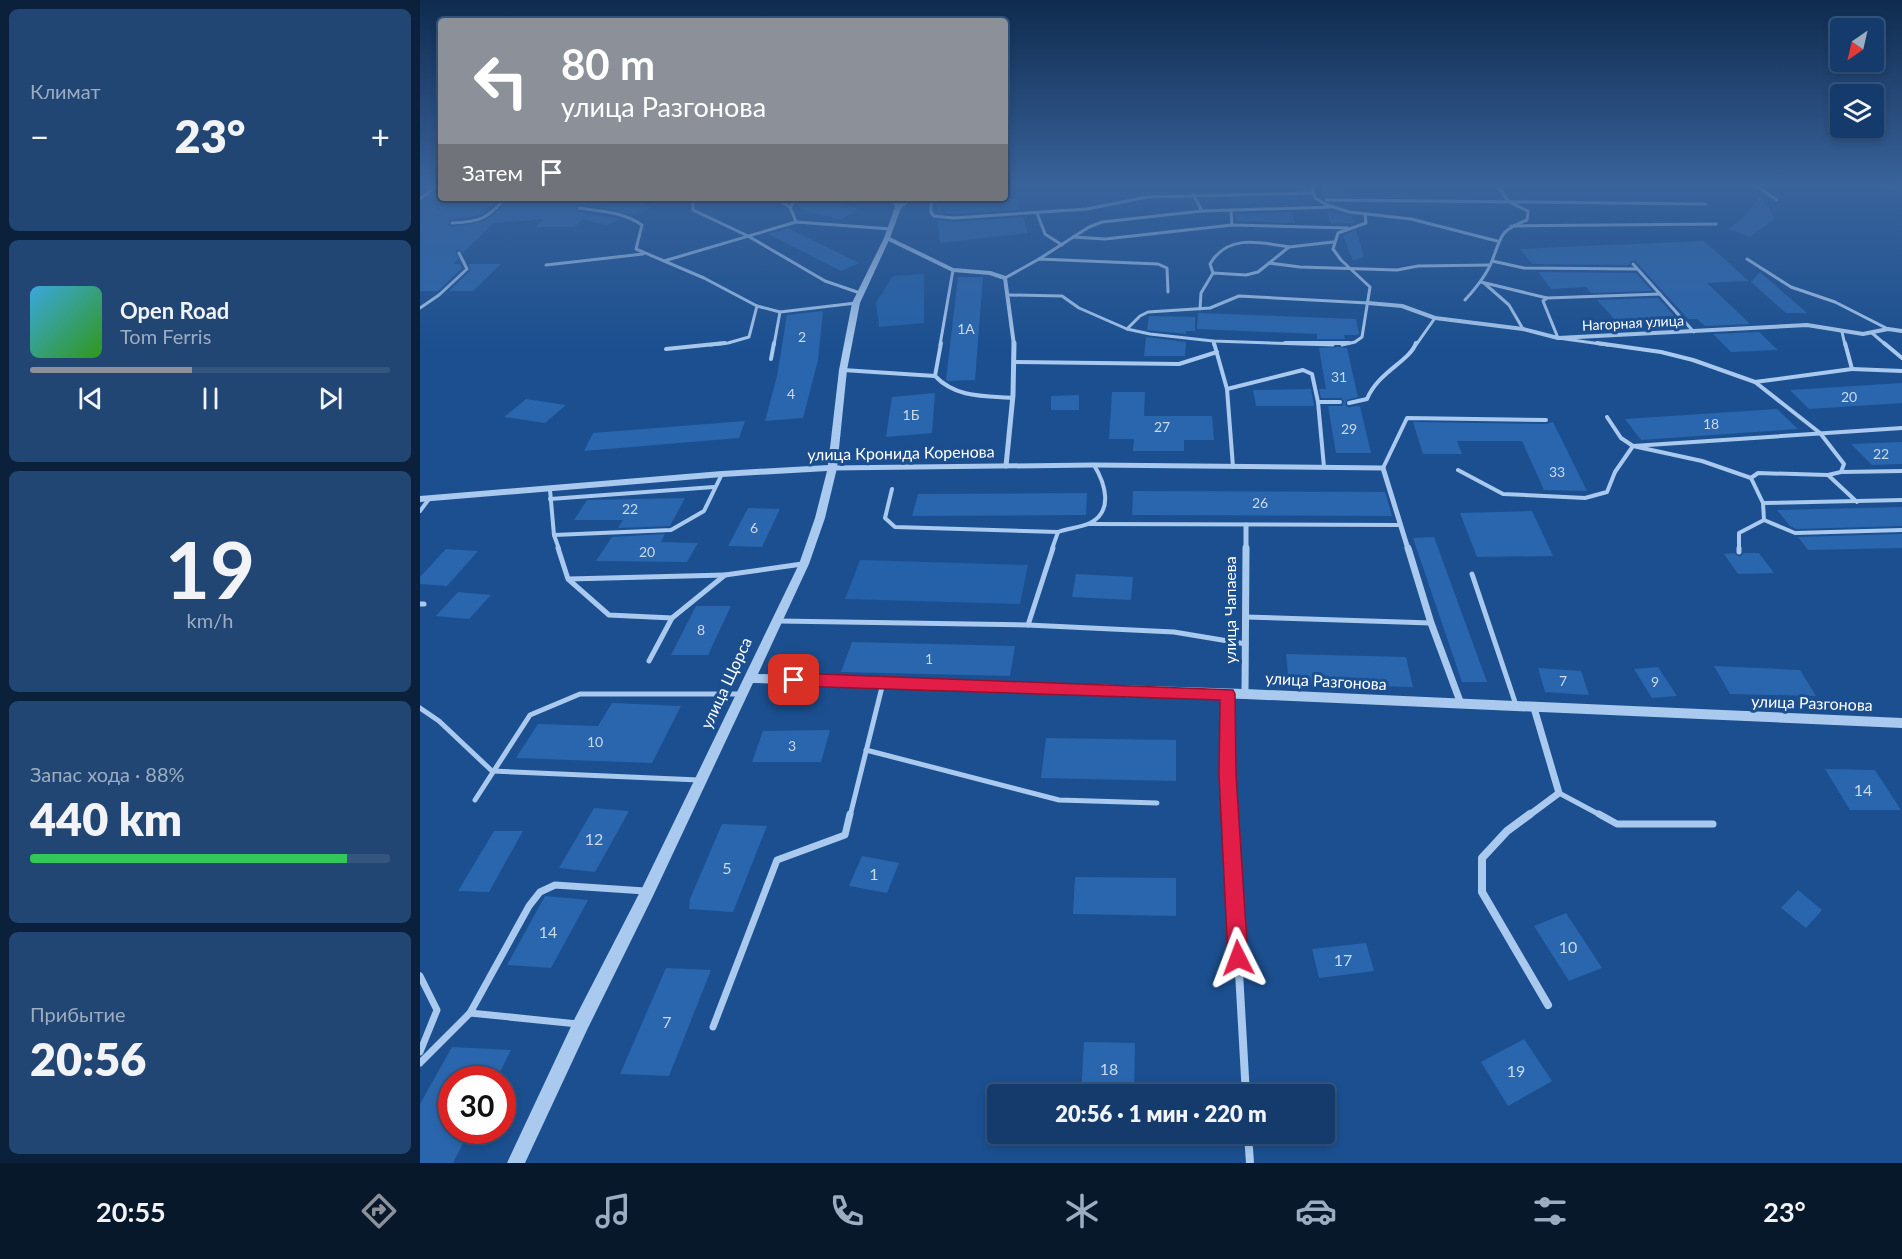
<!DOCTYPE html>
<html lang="ru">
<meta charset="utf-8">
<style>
:root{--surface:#143b6b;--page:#214673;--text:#f1f3f6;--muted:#9dadc1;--line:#33557e;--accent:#8c9099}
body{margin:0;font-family:Lato,sans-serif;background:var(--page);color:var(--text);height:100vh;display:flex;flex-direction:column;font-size:22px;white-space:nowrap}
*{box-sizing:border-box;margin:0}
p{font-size:20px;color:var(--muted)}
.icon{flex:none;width:33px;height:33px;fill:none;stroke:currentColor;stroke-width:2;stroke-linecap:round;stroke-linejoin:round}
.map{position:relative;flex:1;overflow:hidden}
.drawer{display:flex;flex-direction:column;gap:9px;padding:9px;background:#0b203b;width:420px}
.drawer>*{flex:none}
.hud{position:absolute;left:18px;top:18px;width:570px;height:183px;border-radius:6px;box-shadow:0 3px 9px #0003,0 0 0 2px var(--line);background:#8c9099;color:#fff;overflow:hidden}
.needle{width:39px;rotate:214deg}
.buttons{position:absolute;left:1410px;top:18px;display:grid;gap:12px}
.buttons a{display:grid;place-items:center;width:54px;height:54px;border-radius:6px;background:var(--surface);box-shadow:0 3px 9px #0003,0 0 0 2px var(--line);font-size:30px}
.speed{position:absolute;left:18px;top:1066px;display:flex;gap:12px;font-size:30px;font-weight:700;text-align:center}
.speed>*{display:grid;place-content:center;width:78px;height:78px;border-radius:50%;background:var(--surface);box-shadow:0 3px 9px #0003,0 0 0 2px var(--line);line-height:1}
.speed .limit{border:9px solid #d22;background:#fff;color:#111}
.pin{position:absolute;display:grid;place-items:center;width:51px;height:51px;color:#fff;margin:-26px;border-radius:12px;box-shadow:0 3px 9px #0006}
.me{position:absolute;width:66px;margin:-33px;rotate:357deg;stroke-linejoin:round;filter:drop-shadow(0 0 4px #0008)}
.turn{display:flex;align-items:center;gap:21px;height:126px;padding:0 24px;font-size:27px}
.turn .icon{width:78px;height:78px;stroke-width:2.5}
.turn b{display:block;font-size:42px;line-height:51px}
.then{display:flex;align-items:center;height:57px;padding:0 24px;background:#0003;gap:12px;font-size:22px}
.big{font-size:45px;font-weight:800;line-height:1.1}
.drawer .card{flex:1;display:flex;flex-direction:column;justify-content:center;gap:9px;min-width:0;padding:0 21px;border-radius:9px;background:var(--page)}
.drawer .dial{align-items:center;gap:0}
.dial b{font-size:78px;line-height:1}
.song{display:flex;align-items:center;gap:18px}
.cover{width:72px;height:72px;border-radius:9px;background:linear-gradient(135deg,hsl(200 70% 55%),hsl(110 70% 35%))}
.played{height:6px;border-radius:3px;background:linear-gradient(90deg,var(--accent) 45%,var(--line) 45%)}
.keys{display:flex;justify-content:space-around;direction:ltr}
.heat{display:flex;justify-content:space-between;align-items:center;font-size:33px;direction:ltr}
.charge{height:9px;border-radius:4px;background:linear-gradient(90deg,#34c759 88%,var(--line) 0)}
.trip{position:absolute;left:567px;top:1084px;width:348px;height:60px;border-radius:6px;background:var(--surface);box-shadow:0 3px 9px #0003,0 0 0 2px var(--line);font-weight:800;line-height:60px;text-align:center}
.tab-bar{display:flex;height:96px;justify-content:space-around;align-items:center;background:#08182b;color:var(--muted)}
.tab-bar .icon{width:42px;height:42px}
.tab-bar .selected{color:var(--accent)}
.tab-bar b{font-size:27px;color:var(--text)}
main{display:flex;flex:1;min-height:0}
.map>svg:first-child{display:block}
</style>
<main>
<section class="drawer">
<div class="card"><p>Климат</p>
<div class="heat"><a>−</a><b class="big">23°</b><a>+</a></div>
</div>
<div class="card">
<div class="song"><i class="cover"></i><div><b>Open Road</b><p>Tom Ferris</p></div></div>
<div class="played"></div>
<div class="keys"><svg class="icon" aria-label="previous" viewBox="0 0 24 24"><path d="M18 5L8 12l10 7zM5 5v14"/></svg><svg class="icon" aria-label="pause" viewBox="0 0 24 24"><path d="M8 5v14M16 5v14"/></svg><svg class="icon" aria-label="next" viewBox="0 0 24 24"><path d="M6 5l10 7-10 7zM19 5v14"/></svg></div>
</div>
<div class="card dial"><b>19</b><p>km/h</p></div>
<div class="card"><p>Запас хода · 88%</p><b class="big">440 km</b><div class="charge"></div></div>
<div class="card"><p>Прибытие</p><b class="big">20:56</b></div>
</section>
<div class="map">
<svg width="1482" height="1163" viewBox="0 0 1482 1163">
<rect width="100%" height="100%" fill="#1b4f8f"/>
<!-- green -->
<g fill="#2461a8">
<polygon points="876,195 878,200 810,205 808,197"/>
<polygon points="504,274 504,323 459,327 456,302 473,276"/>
<polygon points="440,560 608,565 600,604 425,599"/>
</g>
<!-- building -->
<g fill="#2a66ad">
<polygon points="19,187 21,187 21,198 80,198 61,215 30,220 28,224 32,227 64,221 76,213 89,198 157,198 185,201 189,198 211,198 233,207 212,215 184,208 159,204 156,206 158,212 201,219 186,225 164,219 154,227 115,227 124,219 74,223 43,253 41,250 36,250 38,259 33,264 40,264 42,268 18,291 0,291 0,203"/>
<polygon points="901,189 924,189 927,196 903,197"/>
<polygon points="1340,196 1355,219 1330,237 1308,229 1323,218"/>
<polygon points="381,198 430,198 419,204 439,209 420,220 375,207"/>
<polygon points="516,198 596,198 600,210 533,214 517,213"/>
<polygon points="907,211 932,216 934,223 911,224"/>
<polygon points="872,212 875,223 816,221 815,214"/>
<polygon points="603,217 608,233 520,243 518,220 533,222"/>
<polygon points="368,228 439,263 421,271 348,234"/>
<polygon points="936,230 944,257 933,261 923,235"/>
<polygon points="1284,241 1329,281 1287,283 1330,324 1285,326 1277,319 1268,319 1215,261 1211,261 1209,265 1112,264 1100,249"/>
<polygon points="49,264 81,264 53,291 29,291 50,271"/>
<polygon points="1118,272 1216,273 1232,291 1171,293 1166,287 1131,289"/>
<polygon points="1340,272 1387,313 1366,313 1331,282"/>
<polygon points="538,277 563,277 555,380 528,381 526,380"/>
<polygon points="1238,298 1258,320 1197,322 1177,300"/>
<polygon points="403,311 398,360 383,418 345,421 357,376 367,315"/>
<polygon points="778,313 936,319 939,333 938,335 924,335 925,339 897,339 897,334 777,329"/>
<polygon points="729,316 775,317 775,331 766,331 766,334 727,330"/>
<polygon points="1339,332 1358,350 1311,352 1293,334"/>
<polygon points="726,337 766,342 765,356 724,356"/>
<polygon points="919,347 927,348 938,397 927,400 925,404 928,407 940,406 951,453 916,453 908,406 922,406 924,401 921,398 901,398 899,389 906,389 899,348"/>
<polygon points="1482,383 1482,403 1389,409 1370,390"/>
<polygon points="891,389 894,406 836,406 833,390"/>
<polygon points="692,392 725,392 724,416 792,416 794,440 764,440 764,451 713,451 714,439 689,439"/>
<polygon points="515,393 512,433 466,437 472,397"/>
<polygon points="659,395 659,410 631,410 631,396"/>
<polygon points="106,399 146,405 125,423 84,417"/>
<polygon points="1357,409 1378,429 1221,440 1205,419"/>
<polygon points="325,421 319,438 164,451 173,433"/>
<polygon points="993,422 1126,424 1133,422 1167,491 1124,490 1102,441 1037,441 1042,454 1003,454"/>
<polygon points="1482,442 1482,464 1452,465 1431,444"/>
<polygon points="713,491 965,492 972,516 712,515"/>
<polygon points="667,493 666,515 492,516 498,494"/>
<polygon points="265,498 250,526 198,528 203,520 154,520 167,500"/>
<polygon points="1482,507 1482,526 1376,529 1370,526 1357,510"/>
<polygon points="328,508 360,509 342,547 308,546"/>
<polygon points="1112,511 1133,556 1057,557 1040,513"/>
<polygon points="245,534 241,542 278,543 267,562 176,561 192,537"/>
<polygon points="1482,534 1482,548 1388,550 1378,537"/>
<polygon points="1014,537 1067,682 1042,682 993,538"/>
<polygon points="26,549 58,551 27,586 0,584 0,577"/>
<polygon points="1314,553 1320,557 1324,553 1339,553 1354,573 1318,574 1304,554"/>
<polygon points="656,574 713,577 711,600 652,597"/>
<polygon points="38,592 71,595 49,619 16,616"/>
<polygon points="276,606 311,606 288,655 251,655"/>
<polygon points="432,642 595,646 590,676 421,672"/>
<polygon points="866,654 986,657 993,687 869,684"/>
<polygon points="1294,666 1380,670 1396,696 1310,694"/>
<polygon points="1238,667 1257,696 1232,698 1214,669"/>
<polygon points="1118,668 1161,671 1169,695 1125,692"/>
<polygon points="192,703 261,706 232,763 96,758 118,724 178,726"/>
<polygon points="410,730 401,762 332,762 343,731"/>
<polygon points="626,738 756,740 756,781 621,778"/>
<polygon points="1405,769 1455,770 1481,810 1430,810"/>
<polygon points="174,808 209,811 175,872 139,868"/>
<polygon points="302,824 347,826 313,912 269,909 270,899"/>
<polygon points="74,831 103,831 69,892 38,891"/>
<polygon points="442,856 479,863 467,893 429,886"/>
<polygon points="655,877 756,878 756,916 653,914"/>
<polygon points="1378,890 1402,910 1386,928 1361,908"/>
<polygon points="125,896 168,900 131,968 87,965"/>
<polygon points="1146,913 1182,968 1149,981 1114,926"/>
<polygon points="946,943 954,971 899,978 892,949"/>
<polygon points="246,968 291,970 249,1076 200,1074"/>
<polygon points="1104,1039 1132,1081 1088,1106 1061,1062"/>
<polygon points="664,1042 715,1043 714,1095 661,1095"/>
<polygon points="32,1047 91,1050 76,1080 32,1080 32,1131 49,1131 33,1163 0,1163 0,1104"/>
</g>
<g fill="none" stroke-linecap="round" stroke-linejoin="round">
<!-- service-far3 -->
<g stroke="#a9c9ee" stroke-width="3">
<polyline points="892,187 895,198 905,204 929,212 991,219 1077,241"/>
<polyline points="1338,187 1357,200"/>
<polyline points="773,194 782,211"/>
<polyline points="273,198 273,210 328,236 405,281 440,293"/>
<polyline points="355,198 370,207"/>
<polyline points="511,198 511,212 514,216 533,218 667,209 727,197 893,193"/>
<polyline points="0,199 15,187"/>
<polyline points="906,200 1286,204"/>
<path d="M159 208C181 211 203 212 222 225L216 249 284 278 337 306 360 312 436 303"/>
<polyline points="811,210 812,225"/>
<polyline points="617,213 625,234 642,245"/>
<polyline points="376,222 370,207 377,198"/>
<path d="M32 223C59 222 68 219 85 198"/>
<polyline points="1091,226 1296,224"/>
<polyline points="653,237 685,239 812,225 928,228"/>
<polyline points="619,259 669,227 682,222 782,211 912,207"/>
<polyline points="1327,259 1371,287 1415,302 1468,329"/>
<polyline points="244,261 376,222 471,229"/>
<polyline points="1072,261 1104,268 1217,269"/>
<polyline points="849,263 880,267 977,270 998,266 1070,265"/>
<polyline points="1213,264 1274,332"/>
<polyline points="126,265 223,254"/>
<path d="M793 273 790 264C807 234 840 242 869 247"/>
<polyline points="585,278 619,259 738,264 747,268 748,292"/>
<polyline points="1061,282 1127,298"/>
<polyline points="1064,283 1089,305 1103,329"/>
<polyline points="590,295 642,296 659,308 707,329 730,334 793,341 913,345"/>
<path d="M1045 300C1056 288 1066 276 1072 261 1082 235 1079 231 1107 220L1108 211 1089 202 1078 187"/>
<polyline points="0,308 19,295 47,269 39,253"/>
<polyline points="780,309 781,293 793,273 826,275 838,272 869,247 913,242"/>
<polyline points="707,329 720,316 728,312 790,308 819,296 948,303"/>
<polyline points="1422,332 1425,345"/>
<polyline points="1452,333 1466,345"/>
<polyline points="793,341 794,345"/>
<polyline points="290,345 308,343 329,337 337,306"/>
<polyline points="354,345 360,312"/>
<polyline points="520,345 533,270"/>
<polyline points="922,345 935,342 942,337 950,287 921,260 913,249 918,233 946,223 945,214"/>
<polyline points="996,345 1015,318"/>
<polyline points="1188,345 1138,338 1123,301 1127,298 1240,294"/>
</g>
<!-- service-far2 -->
<g stroke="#a9c9ee" stroke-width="4">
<path d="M521 343 515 376C536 398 564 396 593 398"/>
<polyline points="794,343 807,389 813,467"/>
<polyline points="865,343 929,343"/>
<polyline points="1177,343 1241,352 1273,360 1335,382 1432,369 1425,343"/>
<polyline points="1464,343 1482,358"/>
<polyline points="246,349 305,343"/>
<polyline points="351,359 354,343"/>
<polyline points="596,362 759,364 797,352"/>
<polyline points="1432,369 1482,371"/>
<polyline points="423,370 515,376"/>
<polyline points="807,389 883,370 892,374 898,402 904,467"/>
<polyline points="898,402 920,402"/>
<path d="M929 403 947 399C958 372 990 361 996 343"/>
<polyline points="1187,417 1201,438 1213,446 1282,461 1331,478"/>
<polyline points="963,468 987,418 1126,420"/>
<polyline points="1038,470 1083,494 1165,498 1187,492 1195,472 1213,446 1482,428"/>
<polyline points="1421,472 1482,471"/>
<polyline points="1408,475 1437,502"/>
<polyline points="472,489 465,518 475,527 638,532"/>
<polyline points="130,490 134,535 139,549"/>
<polyline points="130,499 294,487"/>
<polyline points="1343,503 1482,500"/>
<polyline points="0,511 9,499"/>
<polyline points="1344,520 1375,533 1482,530"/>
<polyline points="669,524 980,525"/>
<polyline points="134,535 251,530 284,511 302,474"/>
<path d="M632 549 638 532C648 528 660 528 670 523 694 511 685 483 674 465"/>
<polyline points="1319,549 1319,533 1344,520 1343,503 1331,478 1338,473 1408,475 1421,472 1424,464 1400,433 1335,382"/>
</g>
<!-- service-far1 -->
<g stroke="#a9c9ee" stroke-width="5">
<polyline points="138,548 148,579 189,615 252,618"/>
<polyline points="1319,548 1319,552"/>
<polyline points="1052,574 1096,705"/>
<polyline points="149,579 305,575"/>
<polyline points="0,604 4,604"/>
<polyline points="826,617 1011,623"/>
<polyline points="359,621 608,625 754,632 826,644"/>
<polyline points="608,625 633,548"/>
<polyline points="229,661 252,618 305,575 382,564"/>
<polyline points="0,708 19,721 72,771 279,780"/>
<polyline points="446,750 639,800 737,803"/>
<polyline points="1139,793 1182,816"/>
<polyline points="55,800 110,715 160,694 322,694"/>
<polyline points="430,816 463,683"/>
</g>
<!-- service -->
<g stroke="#a9c9ee" stroke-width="7">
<polyline points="1179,814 1197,824 1293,824"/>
<polyline points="0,976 17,1010 0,1052"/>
<polyline points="50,1013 158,1024"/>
<polyline points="293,1027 357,860 425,835 430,814"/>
<polyline points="0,1063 50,1013 109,906 120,892 135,885 225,891"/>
</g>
<!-- minor-far3 -->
<g stroke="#a9c9ee" stroke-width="4">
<polyline points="467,238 533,270 570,273 585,278 594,345"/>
<polyline points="948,303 982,306 1015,318 1103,329 1138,338 1387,325 1443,334 1468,329 1482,331"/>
</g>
<!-- minor-far2 -->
<g stroke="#a9c9ee" stroke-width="5">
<polyline points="586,466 593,395 594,343"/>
<polyline points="412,468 674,465 963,468 988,549"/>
<polyline points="826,549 826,525"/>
</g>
<!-- minor-far1 -->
<g stroke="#a9c9ee" stroke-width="7">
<polyline points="988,548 1011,623 1041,704"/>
<polyline points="808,694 810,816"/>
<polyline points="825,694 826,548"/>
<polyline points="1108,816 1139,793 1114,708"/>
</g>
<!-- minor -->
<g stroke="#a9c9ee" stroke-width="8">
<polyline points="810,814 826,1095"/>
<polyline points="1110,814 1087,831 1062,858 1062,892 1128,1005"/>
<polyline points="828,1134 830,1163"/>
</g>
<!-- tertiary -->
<g fill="#a9c9ee" fill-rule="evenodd">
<polygon points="1460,187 1482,187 1482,190"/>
<polygon points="470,198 476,198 479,204 489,198 496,198 481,208 470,238 440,303 427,370 417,468 405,518 389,564 338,674 825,689 1482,718 1482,728 825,699 333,683 233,896 167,1030 105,1163 87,1163 155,1018 223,886 379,564 395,518 407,471 302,477 0,502 0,496 302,471 408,465 419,370 432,303 464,238 475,207"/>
</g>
</g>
<!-- sky -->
<linearGradient id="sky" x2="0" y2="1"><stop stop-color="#0f2b4f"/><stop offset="0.53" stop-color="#39639b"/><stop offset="1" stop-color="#39639b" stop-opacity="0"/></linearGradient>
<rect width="1482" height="350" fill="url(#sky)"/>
<!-- route -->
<polygon fill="#e11d48" stroke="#92132f" stroke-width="1.5" points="374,673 813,690 815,694 816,775 828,958 825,965 818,968 811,965 808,958 799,775 800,700 374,686 368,684 366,680 368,675"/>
<g text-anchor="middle" stroke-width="6" stroke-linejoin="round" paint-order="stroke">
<!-- far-street labels -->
<g font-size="14" fill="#fff" stroke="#1b4f8f">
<text transform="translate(1213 323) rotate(-3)" y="5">Нагорная улица</text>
</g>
<!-- number labels -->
<g font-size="14" fill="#cad9ea">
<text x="546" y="334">1А</text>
<text x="382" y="342">2</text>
<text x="919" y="382">31</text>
<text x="371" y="399">4</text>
<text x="1429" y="402">20</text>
<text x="491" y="420">1Б</text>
<text x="1291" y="429">18</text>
<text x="742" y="432">27</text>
<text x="929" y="434">29</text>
<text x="1461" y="459">22</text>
<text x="1137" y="477">33</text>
<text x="840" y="508">26</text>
<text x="210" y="514">22</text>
<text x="334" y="533">6</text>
<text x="227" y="557">20</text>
<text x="281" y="635">8</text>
<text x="509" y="664">1</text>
<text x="1143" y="686">7</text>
<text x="1235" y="687">9</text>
<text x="175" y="747">10</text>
<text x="372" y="751">3</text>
</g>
<!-- street labels -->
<g font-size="16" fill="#fff" stroke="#1b4f8f">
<text transform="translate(481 453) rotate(-1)" y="6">улица Кронида Коренова</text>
<text transform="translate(810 610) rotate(-90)" y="6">улица Чапаева</text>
<text transform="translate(906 681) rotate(3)" y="6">улица Разгонова</text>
<text transform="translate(306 683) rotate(-65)" y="6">улица Щорса</text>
<text transform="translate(1392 703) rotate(2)" y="6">улица Разгонова</text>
</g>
<!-- near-number labels -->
<g font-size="16" fill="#cad9ea">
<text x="1443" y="796">14</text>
<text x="174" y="845">12</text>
<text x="307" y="874">5</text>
<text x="454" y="880">1</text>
<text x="128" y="938">14</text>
<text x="1148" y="953">10</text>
<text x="923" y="966">17</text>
<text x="247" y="1028">7</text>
<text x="689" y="1075">18</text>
<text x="1096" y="1077">19</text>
</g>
</g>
</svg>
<div class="buttons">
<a><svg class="needle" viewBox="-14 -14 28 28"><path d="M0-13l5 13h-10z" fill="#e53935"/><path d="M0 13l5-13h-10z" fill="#9dadc1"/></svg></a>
<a><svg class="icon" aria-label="layers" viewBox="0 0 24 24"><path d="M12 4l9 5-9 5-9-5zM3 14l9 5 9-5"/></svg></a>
</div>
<div class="speed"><div class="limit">30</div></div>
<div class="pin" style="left:374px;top:680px;background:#d93025"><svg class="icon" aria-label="arrive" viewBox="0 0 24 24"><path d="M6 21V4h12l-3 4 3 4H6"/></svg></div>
<svg class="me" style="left:818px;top:958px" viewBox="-20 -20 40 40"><path d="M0-17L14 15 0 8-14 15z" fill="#e11d48" stroke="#fff" stroke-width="4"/></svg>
<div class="trip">20:56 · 1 мин · 220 m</div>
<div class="hud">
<div class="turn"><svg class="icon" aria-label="left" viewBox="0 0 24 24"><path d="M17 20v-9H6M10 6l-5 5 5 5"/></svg><div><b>80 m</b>улица Разгонова</div></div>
<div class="then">Затем<svg class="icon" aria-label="arrive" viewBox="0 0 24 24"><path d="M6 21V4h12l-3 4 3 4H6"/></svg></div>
</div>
</div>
</main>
<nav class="tab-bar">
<b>20:55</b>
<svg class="icon selected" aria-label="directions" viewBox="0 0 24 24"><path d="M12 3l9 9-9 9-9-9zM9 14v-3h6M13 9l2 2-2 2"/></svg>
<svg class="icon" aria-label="music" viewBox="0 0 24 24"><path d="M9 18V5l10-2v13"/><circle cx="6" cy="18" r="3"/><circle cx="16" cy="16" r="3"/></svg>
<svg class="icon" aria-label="phone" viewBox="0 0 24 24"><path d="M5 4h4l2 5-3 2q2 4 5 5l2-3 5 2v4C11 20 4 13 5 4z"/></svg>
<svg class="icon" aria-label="climate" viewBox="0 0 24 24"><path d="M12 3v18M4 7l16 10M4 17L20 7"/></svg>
<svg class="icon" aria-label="car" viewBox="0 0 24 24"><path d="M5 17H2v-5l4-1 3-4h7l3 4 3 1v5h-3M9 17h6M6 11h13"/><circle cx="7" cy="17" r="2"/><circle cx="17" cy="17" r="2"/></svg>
<svg class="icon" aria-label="filters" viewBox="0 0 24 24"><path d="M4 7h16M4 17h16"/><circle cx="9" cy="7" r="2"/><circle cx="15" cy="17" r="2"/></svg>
<b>23°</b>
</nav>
